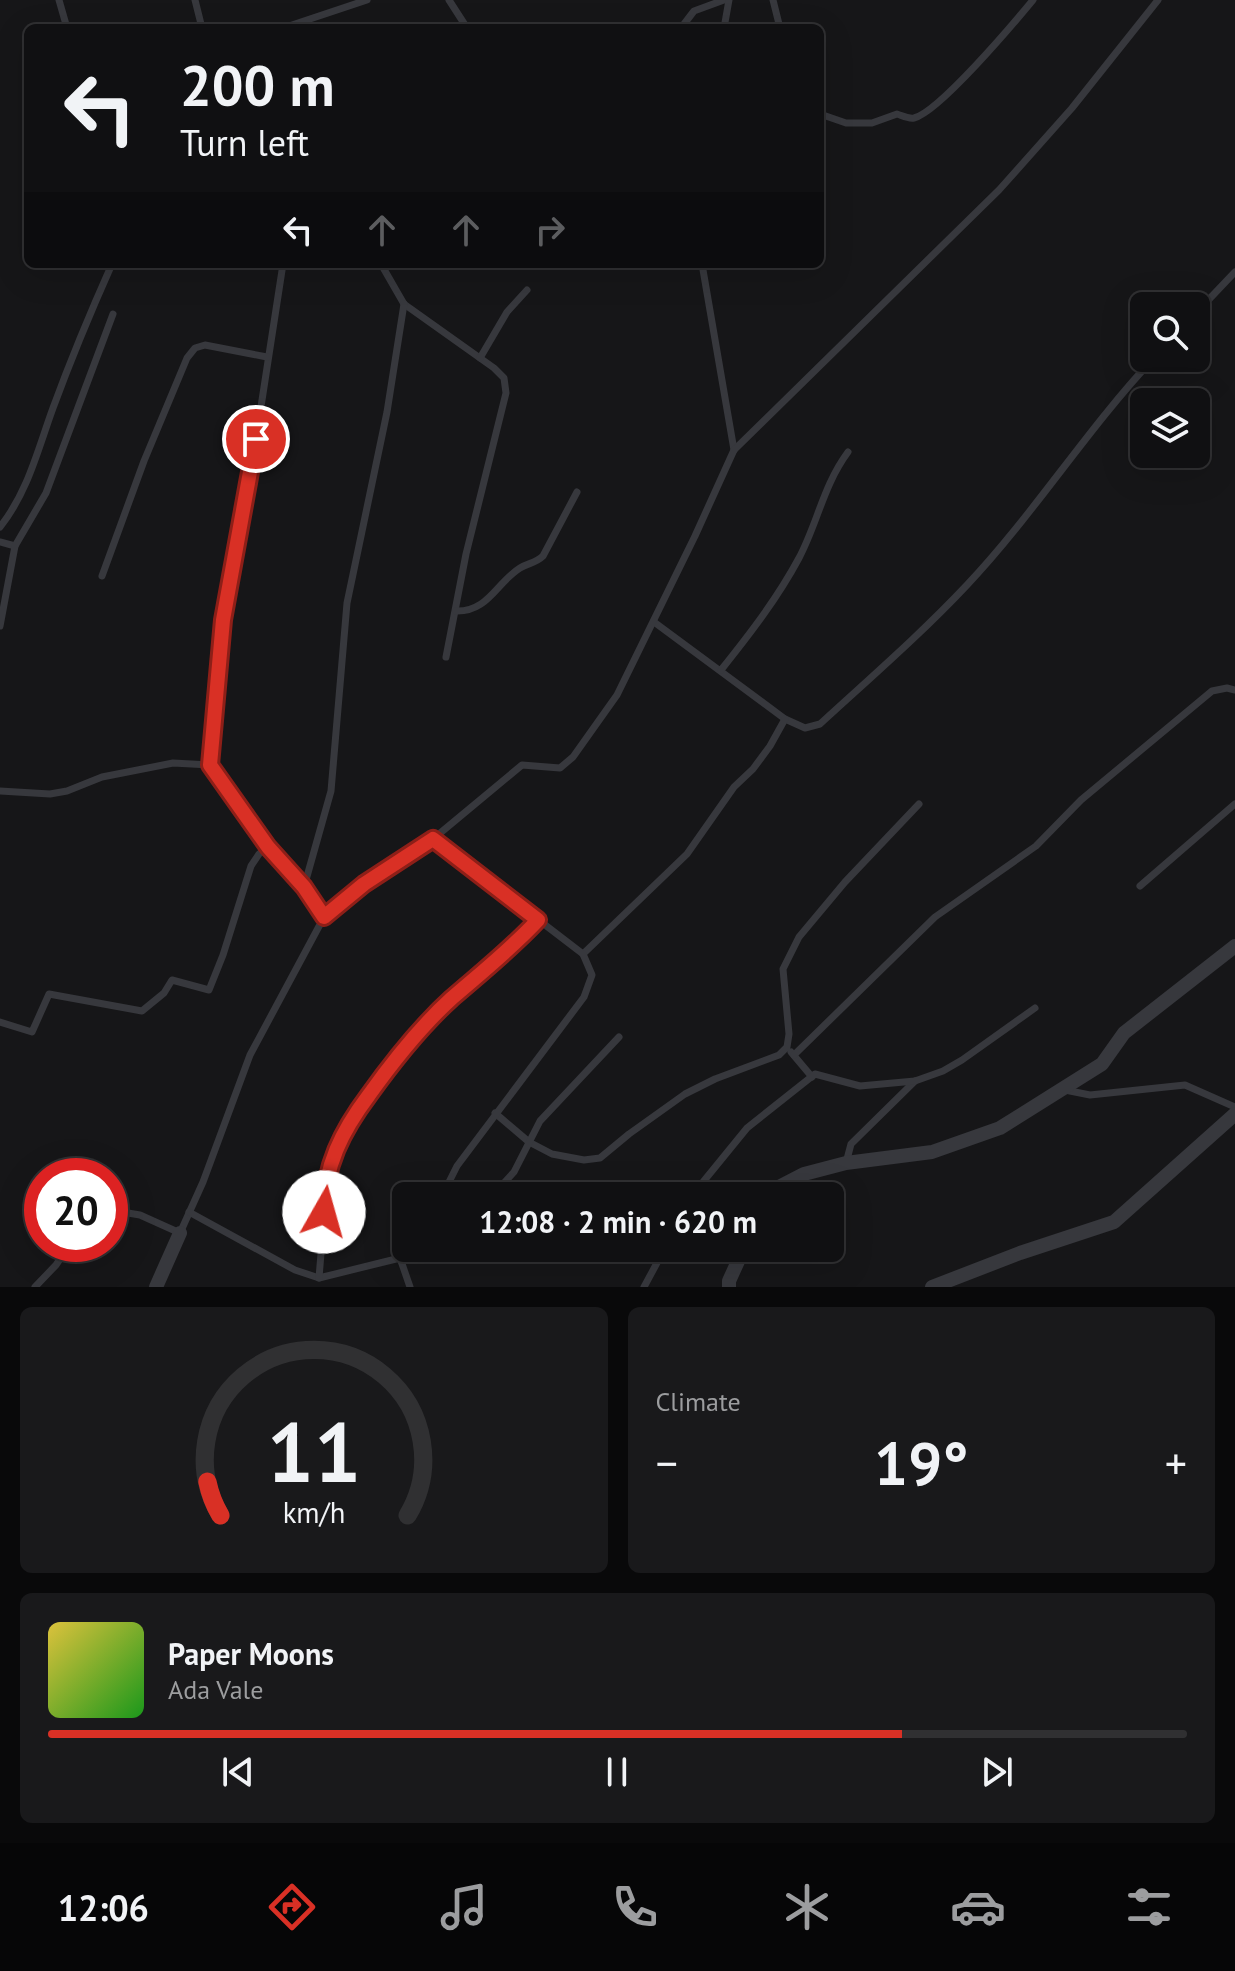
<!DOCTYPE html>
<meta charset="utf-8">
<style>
:root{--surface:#101012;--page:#19191b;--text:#f1f3f6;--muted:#9c9d9f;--line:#303032;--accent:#d93025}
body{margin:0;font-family:"PT Sans",sans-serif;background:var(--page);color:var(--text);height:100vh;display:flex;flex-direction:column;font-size:30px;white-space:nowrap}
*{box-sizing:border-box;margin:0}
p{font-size:26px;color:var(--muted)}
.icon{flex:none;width:44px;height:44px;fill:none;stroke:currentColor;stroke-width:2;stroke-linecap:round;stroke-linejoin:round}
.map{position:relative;height:1287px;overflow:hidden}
.drawer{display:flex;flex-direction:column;gap:20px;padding:20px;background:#09090a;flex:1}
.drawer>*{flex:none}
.banner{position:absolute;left:24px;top:24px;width:800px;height:244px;border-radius:12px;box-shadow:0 8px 32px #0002,0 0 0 2px var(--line);background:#101012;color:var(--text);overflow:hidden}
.tools{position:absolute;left:1130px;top:292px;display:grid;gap:16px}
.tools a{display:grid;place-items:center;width:80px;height:80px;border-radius:12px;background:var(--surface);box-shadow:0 8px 32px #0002,0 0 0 2px var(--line);font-size:40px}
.speed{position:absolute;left:24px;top:1158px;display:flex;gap:16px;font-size:40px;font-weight:700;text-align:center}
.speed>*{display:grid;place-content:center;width:104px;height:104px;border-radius:50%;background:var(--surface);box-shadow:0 8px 32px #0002,0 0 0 2px var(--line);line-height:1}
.speed .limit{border:12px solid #d22;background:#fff;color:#111}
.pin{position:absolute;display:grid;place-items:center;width:68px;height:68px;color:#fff;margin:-34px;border:4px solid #fff;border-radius:50%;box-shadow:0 2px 8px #0007}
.me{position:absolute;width:88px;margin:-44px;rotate:7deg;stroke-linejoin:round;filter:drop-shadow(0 0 6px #0008)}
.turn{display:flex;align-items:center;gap:28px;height:168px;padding:0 24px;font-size:36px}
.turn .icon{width:104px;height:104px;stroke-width:2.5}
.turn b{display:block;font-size:56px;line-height:68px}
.lanes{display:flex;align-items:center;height:76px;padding:0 24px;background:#0003;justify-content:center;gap:40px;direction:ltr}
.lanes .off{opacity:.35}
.big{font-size:60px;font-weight:700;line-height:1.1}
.drawer .tile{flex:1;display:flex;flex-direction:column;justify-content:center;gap:12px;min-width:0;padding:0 28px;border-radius:12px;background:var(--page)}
.drawer .dial{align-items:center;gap:0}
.dial svg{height:208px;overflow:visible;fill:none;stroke:var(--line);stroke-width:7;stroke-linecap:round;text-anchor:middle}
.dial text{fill:var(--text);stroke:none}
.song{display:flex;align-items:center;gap:24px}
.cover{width:96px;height:96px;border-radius:12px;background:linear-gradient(135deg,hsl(50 70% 55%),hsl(120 70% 35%))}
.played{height:8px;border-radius:4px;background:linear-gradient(90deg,var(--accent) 75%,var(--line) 75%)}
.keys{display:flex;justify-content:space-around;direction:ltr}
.heat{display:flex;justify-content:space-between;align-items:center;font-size:44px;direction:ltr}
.drawer .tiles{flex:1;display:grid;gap:20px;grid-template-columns:1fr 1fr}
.tile:last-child{grid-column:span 2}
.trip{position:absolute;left:392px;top:1182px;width:452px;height:80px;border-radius:12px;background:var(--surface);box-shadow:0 8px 32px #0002,0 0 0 2px var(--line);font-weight:700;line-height:80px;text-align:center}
.tabs{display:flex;height:128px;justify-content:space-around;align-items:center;background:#060607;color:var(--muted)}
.tabs .icon{width:56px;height:56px}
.tabs .current{color:var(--accent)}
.tabs b{font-size:36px;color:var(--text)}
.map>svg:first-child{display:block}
</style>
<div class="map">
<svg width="1235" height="1287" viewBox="0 0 1235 1287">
<rect width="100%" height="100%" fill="#161618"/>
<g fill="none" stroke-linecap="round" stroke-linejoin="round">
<!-- lane -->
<g stroke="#37383d" stroke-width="7">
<polyline points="59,0 67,28"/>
<polyline points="195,0 202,28"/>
<polyline points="449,0 467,28"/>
<polyline points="773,0 780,28"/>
<polyline points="283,28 367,0"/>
<polyline points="681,28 694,11 724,0"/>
<polyline points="724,28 729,0"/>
<path d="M820 114 846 123H872L897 114C903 116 908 119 914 118 939 112 1014 23 1033 0"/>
<polyline points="283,264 256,439 223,620 210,765 268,847 304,887 324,917"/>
<polyline points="381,264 404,304 494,368 504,378 506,393 466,554 446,657"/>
<polyline points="702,264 734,450"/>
<polyline points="1196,313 1235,272"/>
<polyline points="480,358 507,312 527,290"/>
<path d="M0 527C28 492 38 449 53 408 71 359 91 311 112 264"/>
<polyline points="0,542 15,546"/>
<polyline points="102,576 144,461 187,358 195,348 205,345 267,357"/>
<path d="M456 611C488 612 496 583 520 568 528 563 536 563 543 556L577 492"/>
<path d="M654 622 785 719 805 728 820 724C869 679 921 634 967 585 1034 514 1087 429 1154 358"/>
<polyline points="0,626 15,546 46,493 113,314"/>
<path d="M721 670C749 635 777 599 799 558 818 522 823 486 848 452"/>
<polyline points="0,791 50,794 67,791 102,777 173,763 210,765"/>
<polyline points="1140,886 1235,804"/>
<polyline points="304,887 331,791 347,603 387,412 404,304"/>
<polyline points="583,954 687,854 734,787 753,769 770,746 785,719"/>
<polyline points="0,1022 32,1032 49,994 142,1011 164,993 172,980 209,990 223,955 251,866 259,854 268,847"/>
<polyline points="791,1052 812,1077"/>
<polyline points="794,1055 935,917 1036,846 1081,800 1212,691 1227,688 1235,690"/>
<polyline points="1065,1090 1090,1095 1185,1085 1235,1107"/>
<polyline points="495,1113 529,1142 552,1154 584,1160 600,1158 629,1134 685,1094 715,1079 779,1055 787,1047 789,1034 783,969 799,937 845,882 919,804"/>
<polyline points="846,1163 851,1144 915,1081"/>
<polyline points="442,1196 457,1166 584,997 592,975 583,954 433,839 522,765 560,768 573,757 617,695 695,536 734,450 999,190 1072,108 1158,0"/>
<polyline points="492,1196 514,1172 540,1121 619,1037"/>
<polyline points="695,1196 703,1182 747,1128 815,1074 860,1086 915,1081 943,1071 962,1060 1035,1008"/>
<polyline points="110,1210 140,1215 180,1233 203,1182 250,1055 324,917 364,884 433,839"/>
<polyline points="189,1212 295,1270 319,1278 400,1258 410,1248"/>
<polyline points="400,1258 410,1287"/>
<polyline points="319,1278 327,1180 345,1127 415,1036 453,998 496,963 538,920"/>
<polyline points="35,1287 56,1265 70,1244"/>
<polyline points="644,1287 665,1248"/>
</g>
<!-- street -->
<g stroke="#37383d" stroke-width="14">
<polyline points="772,1196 775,1189 804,1174 846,1163 932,1152 1000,1128 1102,1064 1124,1033 1235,946"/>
<polyline points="156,1287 180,1233"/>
<polyline points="729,1287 729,1281 744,1248"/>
<polyline points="932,1287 1020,1253 1114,1222 1235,1114"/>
</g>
</g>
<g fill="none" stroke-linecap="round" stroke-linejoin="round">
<!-- route casing -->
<g stroke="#8d1f18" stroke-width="20">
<path id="route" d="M256 439 223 620 210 765 268 847 304 887 324 917 364 884 433 839 538 920C511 949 482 972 452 998 420 1027 394 1060 369 1095 342 1131 324 1166 324 1212"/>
</g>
<!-- route -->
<use href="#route" stroke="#d93025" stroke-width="14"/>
</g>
</svg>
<div class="tools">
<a><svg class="icon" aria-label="search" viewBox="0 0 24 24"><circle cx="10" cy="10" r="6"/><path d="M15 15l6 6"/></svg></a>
<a><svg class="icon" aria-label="layers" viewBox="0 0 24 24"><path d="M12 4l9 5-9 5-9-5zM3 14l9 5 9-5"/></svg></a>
</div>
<div class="speed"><div class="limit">20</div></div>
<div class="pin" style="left:256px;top:439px;background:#d93025"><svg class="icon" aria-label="arrive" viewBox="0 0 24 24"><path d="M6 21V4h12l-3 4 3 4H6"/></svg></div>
<svg class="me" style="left:324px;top:1212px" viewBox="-20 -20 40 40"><circle r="19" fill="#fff"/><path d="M0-13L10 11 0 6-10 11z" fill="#d93025"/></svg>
<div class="trip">12:08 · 2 min · 620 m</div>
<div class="banner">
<div class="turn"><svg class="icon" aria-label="left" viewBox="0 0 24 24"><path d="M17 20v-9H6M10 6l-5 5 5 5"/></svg><div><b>200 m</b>Turn left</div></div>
<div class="lanes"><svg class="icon" aria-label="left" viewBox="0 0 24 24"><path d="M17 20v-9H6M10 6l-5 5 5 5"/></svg><svg class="icon off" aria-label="ahead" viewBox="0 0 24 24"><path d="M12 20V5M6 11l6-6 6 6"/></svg><svg class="icon off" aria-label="ahead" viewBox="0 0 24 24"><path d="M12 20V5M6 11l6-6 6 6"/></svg><svg class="icon off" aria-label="right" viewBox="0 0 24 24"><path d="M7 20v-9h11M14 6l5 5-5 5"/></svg></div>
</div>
</div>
<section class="drawer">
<div class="tiles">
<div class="tile dial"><svg viewBox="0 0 100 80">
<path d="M14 69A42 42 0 1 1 86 69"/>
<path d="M14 69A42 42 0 0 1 9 56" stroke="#d93025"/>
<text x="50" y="56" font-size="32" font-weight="700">11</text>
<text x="50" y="72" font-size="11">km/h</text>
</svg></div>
<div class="tile"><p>Climate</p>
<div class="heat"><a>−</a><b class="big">19°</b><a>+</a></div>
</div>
<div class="tile">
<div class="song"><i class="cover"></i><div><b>Paper Moons</b><p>Ada Vale</p></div></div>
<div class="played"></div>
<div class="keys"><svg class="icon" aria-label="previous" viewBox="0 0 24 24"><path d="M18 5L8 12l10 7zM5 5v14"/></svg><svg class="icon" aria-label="pause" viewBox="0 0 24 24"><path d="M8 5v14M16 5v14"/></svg><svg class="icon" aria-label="next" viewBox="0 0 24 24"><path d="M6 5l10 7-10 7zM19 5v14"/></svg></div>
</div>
</div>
</section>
<nav class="tabs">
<b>12:06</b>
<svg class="icon current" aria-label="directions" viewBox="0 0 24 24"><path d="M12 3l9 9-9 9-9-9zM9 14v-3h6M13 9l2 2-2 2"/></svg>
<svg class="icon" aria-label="music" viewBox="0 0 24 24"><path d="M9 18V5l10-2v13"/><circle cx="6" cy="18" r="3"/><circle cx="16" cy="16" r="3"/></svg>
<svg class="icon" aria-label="phone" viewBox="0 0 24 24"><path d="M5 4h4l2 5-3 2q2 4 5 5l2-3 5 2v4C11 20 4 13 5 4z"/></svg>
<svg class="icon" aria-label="climate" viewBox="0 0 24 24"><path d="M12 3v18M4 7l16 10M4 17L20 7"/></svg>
<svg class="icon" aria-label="car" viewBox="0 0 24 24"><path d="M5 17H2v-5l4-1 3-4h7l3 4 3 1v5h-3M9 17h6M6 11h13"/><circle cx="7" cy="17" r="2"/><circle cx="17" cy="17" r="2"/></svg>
<svg class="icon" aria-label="filters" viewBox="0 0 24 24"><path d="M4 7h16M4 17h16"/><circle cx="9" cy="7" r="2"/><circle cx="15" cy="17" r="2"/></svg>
</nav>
